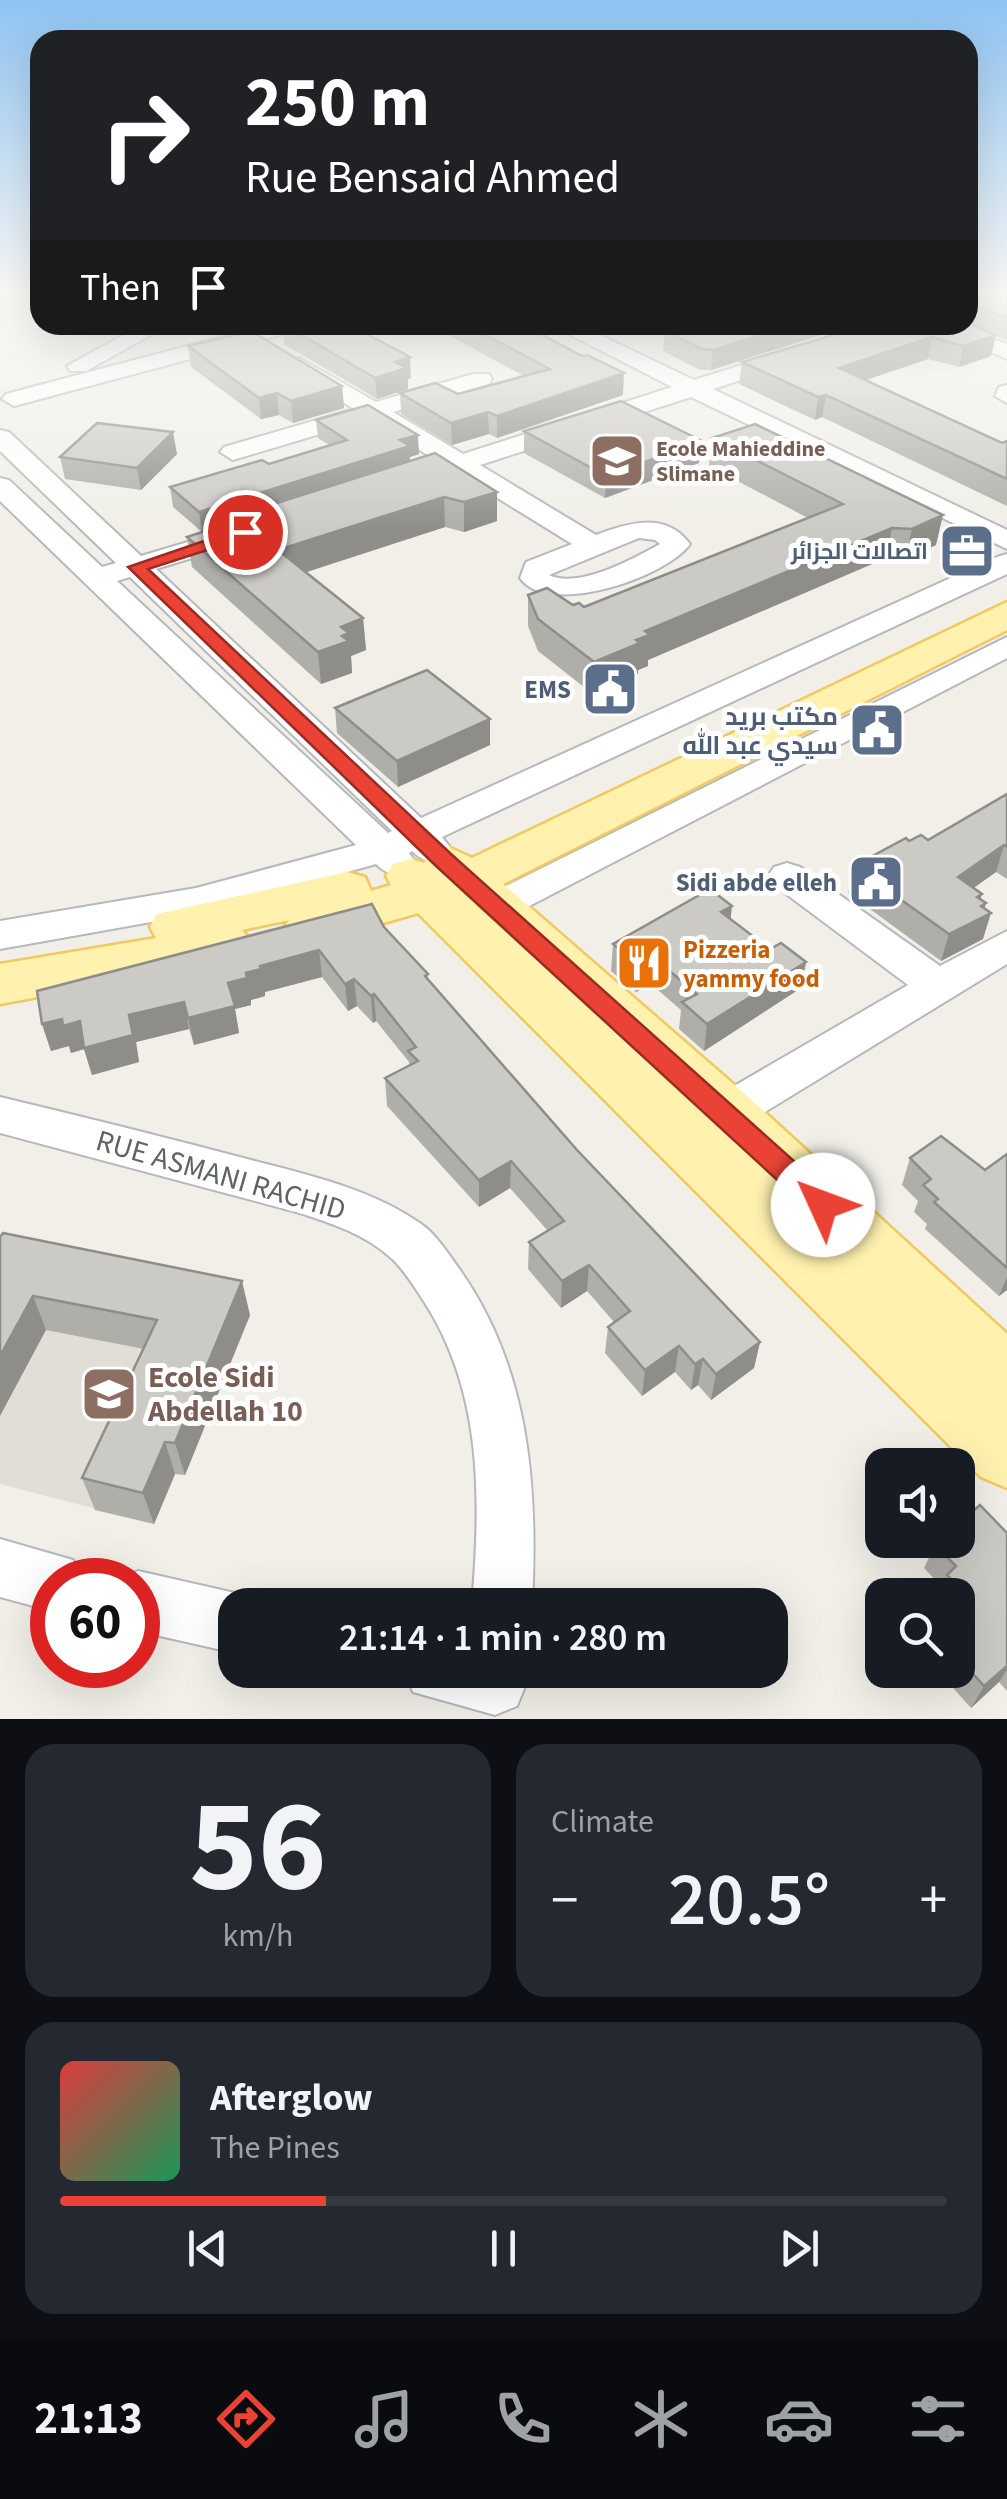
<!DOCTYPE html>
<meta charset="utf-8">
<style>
:root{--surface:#171b24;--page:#242831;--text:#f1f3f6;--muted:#9ea1a6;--line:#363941;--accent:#ea4335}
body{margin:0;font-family:"Source Sans 3",Cairo,sans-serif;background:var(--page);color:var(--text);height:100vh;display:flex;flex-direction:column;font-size:38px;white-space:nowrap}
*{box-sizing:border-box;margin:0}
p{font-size:32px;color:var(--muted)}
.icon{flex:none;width:55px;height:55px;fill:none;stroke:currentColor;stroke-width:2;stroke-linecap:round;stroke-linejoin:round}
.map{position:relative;height:1719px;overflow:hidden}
.side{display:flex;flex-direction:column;gap:25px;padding:25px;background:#0d0f14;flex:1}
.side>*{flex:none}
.hud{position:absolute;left:30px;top:30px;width:948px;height:305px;border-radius:30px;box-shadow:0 10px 40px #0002;background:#202124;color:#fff;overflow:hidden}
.controls{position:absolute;left:865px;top:1448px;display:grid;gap:20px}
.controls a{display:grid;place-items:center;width:110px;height:110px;border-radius:20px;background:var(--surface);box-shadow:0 10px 40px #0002;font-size:50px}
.speed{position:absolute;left:30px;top:1558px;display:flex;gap:20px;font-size:50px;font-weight:700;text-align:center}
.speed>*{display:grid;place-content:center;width:130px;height:130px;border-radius:50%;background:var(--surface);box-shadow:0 10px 40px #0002;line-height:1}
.speed .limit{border:15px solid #d22;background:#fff;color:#111}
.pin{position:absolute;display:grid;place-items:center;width:85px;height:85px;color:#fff;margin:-42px;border:5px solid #fff;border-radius:50%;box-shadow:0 2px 10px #0007}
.me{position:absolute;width:110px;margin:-55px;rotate:313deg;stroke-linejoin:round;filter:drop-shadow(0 0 8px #0008)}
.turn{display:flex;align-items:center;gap:35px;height:210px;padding:0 50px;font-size:45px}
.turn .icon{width:130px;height:130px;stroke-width:2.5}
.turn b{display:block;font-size:70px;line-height:85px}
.then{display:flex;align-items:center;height:95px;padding:0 50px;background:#0003;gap:20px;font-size:38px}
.big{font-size:75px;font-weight:600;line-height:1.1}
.side .widget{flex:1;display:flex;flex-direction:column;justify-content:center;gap:15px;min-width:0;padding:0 35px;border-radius:30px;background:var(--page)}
.side .dial{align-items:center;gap:0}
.dial b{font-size:130px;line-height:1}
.song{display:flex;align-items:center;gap:30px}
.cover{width:120px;height:120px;border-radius:15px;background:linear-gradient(135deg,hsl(0 70% 55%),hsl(150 70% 35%))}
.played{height:10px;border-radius:5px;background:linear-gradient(90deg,var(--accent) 30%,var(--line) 30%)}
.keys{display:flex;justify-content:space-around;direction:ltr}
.heat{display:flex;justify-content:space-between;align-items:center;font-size:55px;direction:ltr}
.side .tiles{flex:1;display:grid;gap:25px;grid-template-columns:1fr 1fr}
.widget:last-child{grid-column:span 2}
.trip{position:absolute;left:218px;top:1588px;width:570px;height:100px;border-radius:30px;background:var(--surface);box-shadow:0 10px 40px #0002;font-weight:600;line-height:100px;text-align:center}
.dock{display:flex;height:160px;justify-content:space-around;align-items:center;background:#090b0e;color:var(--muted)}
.dock .icon{width:70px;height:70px}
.dock .current{color:var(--accent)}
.dock b{font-size:45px;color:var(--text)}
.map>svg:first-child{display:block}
</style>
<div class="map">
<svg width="1007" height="1719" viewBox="0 0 1007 1719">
<rect width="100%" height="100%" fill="#f1efe8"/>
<!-- education -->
<polygon fill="#e1ded6" points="16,1267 250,1315 185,1475 175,1474 154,1524 0,1484 0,1295"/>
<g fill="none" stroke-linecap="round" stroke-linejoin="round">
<!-- minor casing -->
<g stroke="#b5b8bc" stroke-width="4">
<g id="minor">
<polygon points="142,325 169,325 86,371 70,371 67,366"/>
<polygon points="266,325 302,325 299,330 14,406 2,399 6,394"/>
<path d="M551 325H579L694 380 867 325H900L897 330 713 389 1007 530V549L691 397 480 465 596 535C629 523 665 511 690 544 667 577 548 618 520 578L526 562 572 544 457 473 409 488 400 486 396 480 400 474 439 462 370 419 233 460 220 452 224 447 354 409 291 370 288 365 291 360 299 358 376 402 473 374H489L492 379 489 384 393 412 463 454 672 387ZM639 538 655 540 660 544C633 559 579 589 549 575Z"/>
<polygon points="926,325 956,325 1007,344 1007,359"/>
<polygon points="1007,385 1007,403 995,396 999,387"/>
<path d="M0 430 9 432 141 556 238 527 248 529 252 535 248 541 156 569 421 818 997 557 1007 554V574L442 837 453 851 447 860C432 864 424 862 412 851L409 853 416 863 410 872C396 876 387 875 376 864L196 914 0 949V921L196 888 356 845 0 501V478L9 480 102 567 116 563 0 451ZM130 577 392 831 388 833 117 581Z"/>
<polygon points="1007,637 1007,658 510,916 496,920 482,916 477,907 482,898"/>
<polygon points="787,863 800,867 940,966 1007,931 1007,964 742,1126 726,1131 710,1126 703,1113 710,1100 908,985 774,885 768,876 774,867"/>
<path d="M0 1097C84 1117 168 1138 251 1160 308 1175 372 1189 421 1224 437 1235 449 1255 460 1270 530 1370 538 1487 532 1605H472C481 1500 483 1391 423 1300 413 1285 403 1268 390 1257 366 1235 331 1223 300 1213L0 1133Z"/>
<polygon points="0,1539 73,1560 81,1580 52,1580 52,1611 0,1597"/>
<polygon points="138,1571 235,1593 256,1602 258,1605 235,1605 235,1653 138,1631 138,1580 117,1580"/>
<polygon points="404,1670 520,1670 526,1684 517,1706 495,1715 413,1692"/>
</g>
</g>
<!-- major casing -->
<g stroke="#f2c960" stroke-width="5">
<polygon id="major" points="1007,602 1007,630 503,884 747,1096 1007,1334 1007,1488 981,1477 418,913 311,944 292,939 285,926 289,920 242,930 255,945 247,958 0,1004 0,964 156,938 150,927 157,914 347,872 365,877 371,891 391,885 386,876 393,864 411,859 424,863 430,852 448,847 472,858"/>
</g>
<!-- minor -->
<use href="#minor" fill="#fff" fill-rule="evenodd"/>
<!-- major -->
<use href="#major" fill="#fff2af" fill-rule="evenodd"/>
</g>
<!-- wall -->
<g fill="#afaea9">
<polygon points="968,290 1007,290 1007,340 996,336 991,356 959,367 928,359 866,380 1002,443 1007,441 1007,506 822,417 815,420 739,384 742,362 968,325"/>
<polygon points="283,325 350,325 411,378 408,379 408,389 377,399 284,344"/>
<polygon points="430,325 524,325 623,395 497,438 489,434 452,445 401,414 400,393 458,394 524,376"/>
<polygon points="694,325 852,325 711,370 700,370 663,351 665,331"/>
<polygon points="188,346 342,386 344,408 293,423 279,415 261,419 191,367"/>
<polygon points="316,420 419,454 410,457 410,461 497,521 464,532 445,527 306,572 363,618 366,650 351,656 352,673 321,684 192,567 187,537 220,526 202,532 173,507 170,487 269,464 329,445 318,438"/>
<polygon points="755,424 936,545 905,559 886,558 648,660 648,666 638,670 638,674 593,694 538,651 528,626 528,595 584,607 808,518 709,466 712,438"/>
<polygon points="524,431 702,441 699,463 605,498 524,453"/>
<polygon points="177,454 141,490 65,479 60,457"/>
<polygon points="335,708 490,719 490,745 398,787 337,733"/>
<polygon points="1007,794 1007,879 996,872 973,888 984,908 983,939 941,961 848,893 854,866 909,841 928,840"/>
<polygon points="731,919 770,949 806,962 801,988 704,1051 679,1029 681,1010 651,984 636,992 611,971 613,944"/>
<polygon points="384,927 428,974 428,980 577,1150 760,1342 754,1368 711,1400 698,1385 691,1390 675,1372 642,1396 605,1353 608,1327 614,1322 587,1291 561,1308 528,1269 529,1242 548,1231 510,1188 479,1207 387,1106 385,1078 409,1066 409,1062 376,1021 373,1023 357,1006 348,1011 322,977 265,992 265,996 251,1000 251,1005 235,1009 239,1033 194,1045 189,1029 136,1042 139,1062 92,1075 84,1049 71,1053 69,1046 51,1051 42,1024"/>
<polygon points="1007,1154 1007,1290 999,1296 925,1229 927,1224 914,1212 918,1201 902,1185 910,1158 985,1170"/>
<polygon points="0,1237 250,1315 185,1475 175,1474 154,1524 95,1510 82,1478 144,1349 46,1330"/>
<polygon points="1007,1533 1007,1691 999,1682 971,1708 937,1670 958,1670 958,1595 938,1595 942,1587 924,1568 935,1545"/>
</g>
<!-- shaded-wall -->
<g fill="#8f8d8a">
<polygon points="793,325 852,325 711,370 713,350"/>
<polygon points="996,335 991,356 959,367 963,346"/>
<polygon points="932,337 928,359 836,390 839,368"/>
<polygon points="410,357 411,378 408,379 408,389 377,399 375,378 395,362"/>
<polygon points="624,373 623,395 497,438 497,416"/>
<polygon points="342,386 344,408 293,423 291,401"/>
<polygon points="277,393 279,415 261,419 259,398"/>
<polygon points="826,395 822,417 815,420 818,397"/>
<polygon points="488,412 489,434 452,445 451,423"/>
<polygon points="173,432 177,454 141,490 137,468"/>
<polygon points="418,435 419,454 410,457 410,465 220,521 220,526 202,532 199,512"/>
<polygon points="702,441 699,463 605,498 606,476"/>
<polygon points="497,492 497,521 464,532 464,502"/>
<polygon points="444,497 445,527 282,580 278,550"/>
<polygon points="943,515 936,545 905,559 912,529"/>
<polygon points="892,528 886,558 648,660 648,666 638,670 638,674 593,694 594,662 636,640 645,631"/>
<polygon points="363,618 366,650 351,656 352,673 321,684 318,652 341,627"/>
<polygon points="490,719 490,745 398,787 397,761"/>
<polygon points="1004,845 996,872 951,904 958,877"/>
<polygon points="982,894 974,921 981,906 986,903 982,917 991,913 983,939 941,961 949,934 977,897"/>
<polygon points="732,906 729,933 721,912"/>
<polygon points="319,950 322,977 265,992 265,996 251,1000 251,1005 235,1009 239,1033 194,1045 188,1018 228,983 260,966"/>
<polygon points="653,957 651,984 636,992 638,965"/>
<polygon points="806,962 801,988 704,1051 707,1024"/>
<polygon points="354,979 357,1006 348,1011 345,984"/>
<polygon points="374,994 376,1021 373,1023 371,996"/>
<polygon points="184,1002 189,1029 136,1042 139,1062 92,1075 84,1049 71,1053 69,1046 51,1051 42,1024 62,1019 80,1021 129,1015"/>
<polygon points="511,1161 510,1188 479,1207 479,1180"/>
<polygon points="589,1265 587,1291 561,1308 562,1281"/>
<polygon points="1007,1277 1007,1290 999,1296"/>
<polygon points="242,1281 250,1315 185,1475 175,1443"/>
<polygon points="33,1296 46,1330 0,1416 0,1356"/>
<polygon points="760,1342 754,1368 711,1400 716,1374"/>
<polygon points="679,1346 675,1372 642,1396 645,1370"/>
<polygon points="703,1359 698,1385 691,1390 695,1364"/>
<polygon points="165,1442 175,1474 154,1524 143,1493"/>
<polygon points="1007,1666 1007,1670 999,1682 971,1708 984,1686"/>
</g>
<!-- building -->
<g fill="#cccac5" stroke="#8f8d8a" stroke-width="2.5">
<polygon points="968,290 1007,290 1007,318 968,303 968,295 971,294 968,292"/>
<polygon points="968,323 996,335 963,346 932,337 839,368 1002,443 1007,441 1007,479 826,395 818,397 742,362 867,325 968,325"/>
<polygon points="285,325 350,325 410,357 395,362 407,368 375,378"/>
<polygon points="467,325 524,325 582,356 587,355 624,373 497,416 488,412 451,423 400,393 435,383 458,394 550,369"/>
<polygon points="694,325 793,325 713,350 702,349 665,331"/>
<polygon points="251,331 342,386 291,401 277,393 259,398 188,346"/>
<polygon points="621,401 702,441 606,476 524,431"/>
<polygon points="368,405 418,435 400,440 410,446 199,512 170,487 262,460 269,464 347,440 316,420"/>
<polygon points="97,423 173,432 137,468 60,457"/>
<polygon points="755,424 943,515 912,529 892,528 645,631 650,635 636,640 640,643 594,662 538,619 528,595 547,588 573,605 579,603 584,607 843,504 712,438"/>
<polygon points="435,453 497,492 464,502 444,497 278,550 363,618 341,627 349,633 342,636 349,641 318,652 187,537 224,525 220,521"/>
<polygon points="427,670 490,719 397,761 335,708"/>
<polygon points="1007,794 1007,847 1004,845 958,877 982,894 977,897 986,903 981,906 991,913 949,934 854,866 906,838 909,841 921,835 928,840"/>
<polygon points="710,889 732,906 721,912 770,949 781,943 806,962 707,1024 682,1002 697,994 653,957 638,965 613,944"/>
<polygon points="372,904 384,927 428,974 425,976 577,1150 760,1342 716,1374 703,1359 695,1364 679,1346 645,1370 608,1327 630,1311 589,1265 562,1281 529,1242 564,1221 511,1161 479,1180 385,1078 418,1061 408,1051 416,1047 374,994 371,996 354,979 345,984 319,950 260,966 261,969 246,973 247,978 228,983 235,1006 188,1018 184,1002 129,1015 133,1035 84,1048 80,1021 63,1026 62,1019 42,1024 37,991"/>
<polygon points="941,1136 985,1170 1007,1154 1007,1268 934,1202 938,1199 923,1185 931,1179 910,1158"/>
<polygon points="3,1233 242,1281 175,1443 165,1442 143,1493 82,1478 157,1320 33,1296 0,1356 0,1237"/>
<polygon points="980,1505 1007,1533 1007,1666 984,1686 958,1657 958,1602 966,1594 947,1575 956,1566 935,1545 940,1540 958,1540 958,1524"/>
</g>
<!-- sky -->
<linearGradient id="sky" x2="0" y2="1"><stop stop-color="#8fc3f1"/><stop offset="0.55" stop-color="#f9f8f5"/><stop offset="1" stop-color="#f9f8f5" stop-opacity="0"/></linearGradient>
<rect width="1007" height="531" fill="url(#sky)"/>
<!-- route -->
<polygon fill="#ea4335" stroke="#982c22" stroke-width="2.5" points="245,527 253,532 251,536 148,569 451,854 833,1196 838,1205 833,1213 823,1217 813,1213 435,865 128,567"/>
<!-- icons -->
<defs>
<g id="school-square" transform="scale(2.875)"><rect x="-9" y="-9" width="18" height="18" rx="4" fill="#8d6e63" stroke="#fff"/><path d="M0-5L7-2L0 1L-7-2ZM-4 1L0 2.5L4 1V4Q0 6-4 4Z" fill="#fff"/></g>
<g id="office-square" transform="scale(2.875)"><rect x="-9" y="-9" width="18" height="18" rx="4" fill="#5c6f8a" stroke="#fff"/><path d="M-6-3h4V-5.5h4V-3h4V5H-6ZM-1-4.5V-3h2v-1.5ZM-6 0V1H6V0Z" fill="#fff"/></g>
<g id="civic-square" transform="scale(2.875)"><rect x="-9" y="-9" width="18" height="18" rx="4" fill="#5c6f8a" stroke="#fff"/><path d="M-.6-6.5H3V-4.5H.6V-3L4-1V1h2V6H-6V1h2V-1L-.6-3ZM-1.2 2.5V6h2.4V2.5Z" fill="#fff"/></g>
<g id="restaurant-square" transform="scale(2.875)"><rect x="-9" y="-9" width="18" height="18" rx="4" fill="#e8710a" stroke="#fff"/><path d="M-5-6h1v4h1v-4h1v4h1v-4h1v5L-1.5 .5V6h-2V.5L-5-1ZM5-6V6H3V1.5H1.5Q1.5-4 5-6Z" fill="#fff"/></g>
</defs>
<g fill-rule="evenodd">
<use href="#school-square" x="617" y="461"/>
<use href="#office-square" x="967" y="551"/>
<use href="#civic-square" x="610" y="689"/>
<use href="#civic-square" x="877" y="730"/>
<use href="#civic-square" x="876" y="882"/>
<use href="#restaurant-square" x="644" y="963"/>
<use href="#school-square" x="109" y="1394"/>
</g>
<g text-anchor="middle" stroke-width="10" stroke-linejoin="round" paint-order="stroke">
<!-- far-education labels -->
<g font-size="22" font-weight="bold" fill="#785e54" stroke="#fff" text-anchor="start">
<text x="656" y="456">Ecole Mahieddine<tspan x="656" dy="25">Slimane</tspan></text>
</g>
<!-- far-service labels -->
<g font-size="22" font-weight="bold" fill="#4e5e75" stroke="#fff" text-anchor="end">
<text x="928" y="559">اتصالات الجزائر</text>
</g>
<!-- service labels -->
<g font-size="25" font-weight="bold" fill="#4e5e75" stroke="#fff" text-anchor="end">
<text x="571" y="698">EMS</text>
<text x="838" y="725">مكتب بريد<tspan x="838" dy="29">سيدي عبد الله</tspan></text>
<text x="837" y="891">Sidi abde elleh</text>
</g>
<!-- food labels -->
<g font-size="25" font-weight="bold" fill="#c56008" stroke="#fff" text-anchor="start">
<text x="683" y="958">Pizzeria<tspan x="683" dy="29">yammy food</tspan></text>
</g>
<!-- near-street labels -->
<g font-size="30" fill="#5f6368" stroke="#fff">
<text transform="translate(221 1175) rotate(16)" y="10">RUE ASMANI RACHID</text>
</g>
<!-- near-education labels -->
<g font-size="30" font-weight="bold" fill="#785e54" stroke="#fff" text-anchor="start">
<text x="148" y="1387">Ecole Sidi<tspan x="148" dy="34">Abdellah 10</tspan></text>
</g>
</g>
</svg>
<div class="controls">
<a><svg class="icon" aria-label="sound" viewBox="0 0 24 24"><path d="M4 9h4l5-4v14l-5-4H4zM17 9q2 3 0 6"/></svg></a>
<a><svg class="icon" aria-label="search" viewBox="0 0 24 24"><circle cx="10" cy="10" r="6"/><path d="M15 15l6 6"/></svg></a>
</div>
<div class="speed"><div class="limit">60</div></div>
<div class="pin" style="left:245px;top:532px;background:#d93025"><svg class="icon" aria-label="arrive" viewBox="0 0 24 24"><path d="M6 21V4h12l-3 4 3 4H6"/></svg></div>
<svg class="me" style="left:823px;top:1205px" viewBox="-20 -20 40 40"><circle r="19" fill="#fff"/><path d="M0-13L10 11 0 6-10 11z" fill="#ea4335"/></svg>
<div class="trip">21:14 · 1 min · 280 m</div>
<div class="hud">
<div class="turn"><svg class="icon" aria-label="right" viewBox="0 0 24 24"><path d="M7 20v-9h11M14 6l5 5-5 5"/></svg><div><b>250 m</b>Rue Bensaid Ahmed</div></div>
<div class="then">Then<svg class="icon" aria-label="arrive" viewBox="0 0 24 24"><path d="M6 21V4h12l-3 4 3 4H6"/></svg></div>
</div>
</div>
<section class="side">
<div class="tiles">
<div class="widget dial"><b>56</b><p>km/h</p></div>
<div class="widget"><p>Climate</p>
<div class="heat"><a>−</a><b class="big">20.5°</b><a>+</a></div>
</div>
<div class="widget">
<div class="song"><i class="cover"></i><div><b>Afterglow</b><p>The Pines</p></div></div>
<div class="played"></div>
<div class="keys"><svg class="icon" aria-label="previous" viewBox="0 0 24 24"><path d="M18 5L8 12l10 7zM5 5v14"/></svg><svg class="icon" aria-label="pause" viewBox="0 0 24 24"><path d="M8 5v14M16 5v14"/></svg><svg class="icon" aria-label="next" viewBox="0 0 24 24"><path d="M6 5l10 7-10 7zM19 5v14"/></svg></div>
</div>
</div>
</section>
<nav class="dock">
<b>21:13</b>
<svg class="icon current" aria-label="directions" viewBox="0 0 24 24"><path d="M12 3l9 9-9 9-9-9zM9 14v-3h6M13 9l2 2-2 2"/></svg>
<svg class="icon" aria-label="music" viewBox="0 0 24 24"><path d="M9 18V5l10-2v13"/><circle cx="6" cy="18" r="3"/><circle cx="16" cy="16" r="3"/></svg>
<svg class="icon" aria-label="phone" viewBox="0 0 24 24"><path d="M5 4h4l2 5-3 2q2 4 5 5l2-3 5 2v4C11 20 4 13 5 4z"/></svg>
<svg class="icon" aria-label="climate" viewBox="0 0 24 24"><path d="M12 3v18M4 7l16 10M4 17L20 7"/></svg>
<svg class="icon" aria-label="car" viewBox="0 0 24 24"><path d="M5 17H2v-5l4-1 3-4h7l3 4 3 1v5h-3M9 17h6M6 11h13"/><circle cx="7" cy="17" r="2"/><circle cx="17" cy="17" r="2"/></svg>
<svg class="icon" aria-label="filters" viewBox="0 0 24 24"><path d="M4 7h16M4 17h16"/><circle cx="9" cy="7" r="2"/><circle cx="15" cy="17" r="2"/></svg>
</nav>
